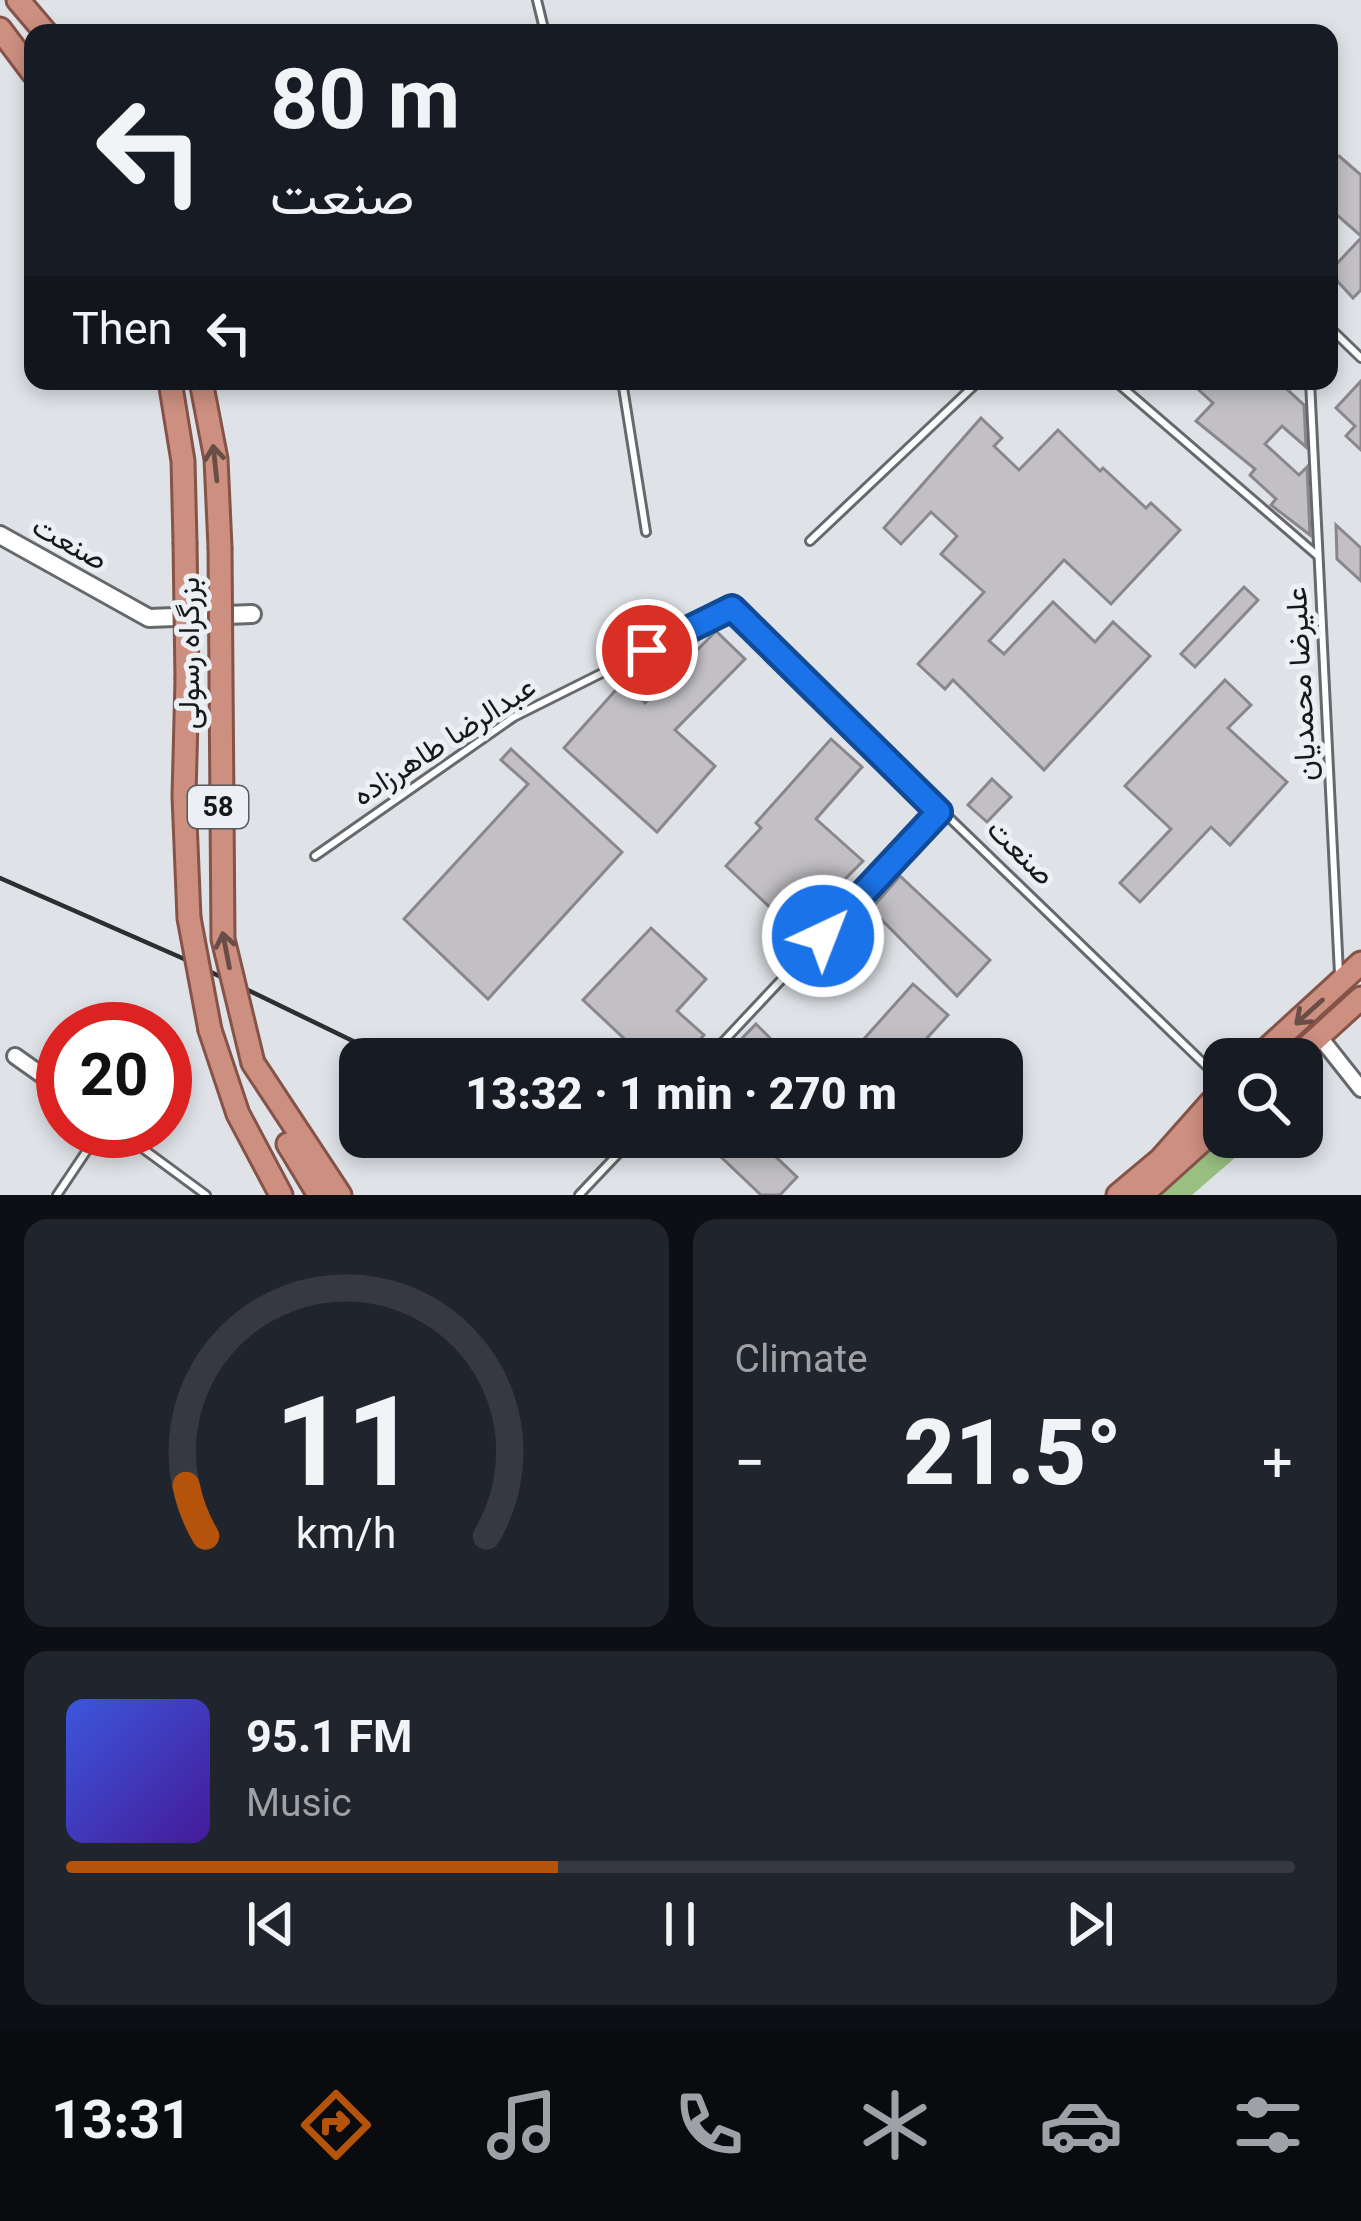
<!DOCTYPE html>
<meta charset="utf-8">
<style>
:root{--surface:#171b24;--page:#20242c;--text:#f1f3f6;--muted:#9ea1a6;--line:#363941;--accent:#b45309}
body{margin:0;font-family:Georgia,Vazirmatn,serif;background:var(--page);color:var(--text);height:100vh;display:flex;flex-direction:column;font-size:45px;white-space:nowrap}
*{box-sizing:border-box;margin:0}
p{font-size:39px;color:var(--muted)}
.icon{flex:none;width:66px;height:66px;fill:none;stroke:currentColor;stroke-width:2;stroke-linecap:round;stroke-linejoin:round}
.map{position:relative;height:1195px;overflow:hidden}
.details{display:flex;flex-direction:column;gap:24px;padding:24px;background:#0d0f14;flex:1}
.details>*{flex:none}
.hud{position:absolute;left:24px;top:24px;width:1314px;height:366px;border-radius:24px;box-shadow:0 6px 18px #0003;background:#171b24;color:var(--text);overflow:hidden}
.controls{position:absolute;left:1203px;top:1038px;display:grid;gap:24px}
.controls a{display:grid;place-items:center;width:120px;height:120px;border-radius:24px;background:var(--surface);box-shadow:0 6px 18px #0003;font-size:60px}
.speed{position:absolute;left:36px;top:1002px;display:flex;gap:24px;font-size:60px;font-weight:700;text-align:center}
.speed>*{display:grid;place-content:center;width:156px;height:156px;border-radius:50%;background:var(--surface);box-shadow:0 6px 18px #0003;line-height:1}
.speed .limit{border:18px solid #d22;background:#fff;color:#111}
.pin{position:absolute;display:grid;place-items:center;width:102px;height:102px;color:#fff;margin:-51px;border:6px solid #fff;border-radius:50%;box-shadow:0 3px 12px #0007}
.me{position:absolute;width:132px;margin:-66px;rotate:43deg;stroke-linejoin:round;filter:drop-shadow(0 0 9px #0008)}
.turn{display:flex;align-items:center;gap:42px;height:252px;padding:0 48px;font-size:54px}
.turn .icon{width:156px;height:156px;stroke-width:2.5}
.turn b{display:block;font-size:84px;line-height:102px}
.then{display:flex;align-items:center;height:114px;padding:0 48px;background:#0003;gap:24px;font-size:45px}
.big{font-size:90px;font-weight:800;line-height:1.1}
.details .widget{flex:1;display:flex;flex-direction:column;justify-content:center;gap:18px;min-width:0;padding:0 42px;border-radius:24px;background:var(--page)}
.details .dial{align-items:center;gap:0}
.dial svg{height:312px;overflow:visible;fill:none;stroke:var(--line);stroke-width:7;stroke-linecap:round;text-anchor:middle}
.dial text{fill:var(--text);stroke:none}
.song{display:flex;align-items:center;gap:36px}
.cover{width:144px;height:144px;border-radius:18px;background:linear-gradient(135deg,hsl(230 70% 55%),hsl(260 70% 35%))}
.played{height:12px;border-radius:6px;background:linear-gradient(90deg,var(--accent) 40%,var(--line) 40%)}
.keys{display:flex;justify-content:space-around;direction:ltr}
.heat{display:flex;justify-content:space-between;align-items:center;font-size:66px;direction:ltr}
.details .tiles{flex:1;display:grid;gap:24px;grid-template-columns:1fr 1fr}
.widget:last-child{grid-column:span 2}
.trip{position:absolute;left:339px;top:1038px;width:684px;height:120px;border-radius:24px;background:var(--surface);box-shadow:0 6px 18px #0003;font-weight:800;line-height:120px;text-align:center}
.menu{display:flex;height:192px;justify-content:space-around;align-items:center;background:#090b0e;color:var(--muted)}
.menu .icon{width:84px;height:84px}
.menu .selected{color:var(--accent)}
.menu b{font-size:54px;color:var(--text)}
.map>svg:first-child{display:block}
</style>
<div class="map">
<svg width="1361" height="1195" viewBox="0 0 1361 1195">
<rect width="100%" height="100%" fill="#dfe3e7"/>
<!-- green -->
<polygon fill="#99c081" points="1224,1137 1259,1137 1192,1195 1162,1195"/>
<!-- building -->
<g fill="#c2c0c5" stroke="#89878c" stroke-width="3">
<polygon points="1339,156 1361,175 1361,236 1329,208 1336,197 1329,191 1329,162"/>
<polygon points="1361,238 1361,290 1353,298 1329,272"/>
<polygon points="1189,381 1278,381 1304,405 1306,447 1282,426 1265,444 1299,475 1307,467 1310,535 1271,505 1276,499 1250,475 1255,469 1196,421 1213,403"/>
<polygon points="1361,381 1361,450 1346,436 1355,426 1336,408"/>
<polygon points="981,418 1002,438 994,446 1019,470 1058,430 1100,471 1103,468 1146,508 1151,503 1180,530 1111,604 1064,560 989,641 1004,654 1053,602 1095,642 1113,622 1150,656 1044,770 953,680 945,689 918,664 984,592 941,554 957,536 931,512 901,544 884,528"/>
<polygon points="1336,525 1361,548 1361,581 1337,559"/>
<polygon points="1244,587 1258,600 1195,667 1181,654"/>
<polygon points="716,631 745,659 675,730 715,766 657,832 564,748 622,683 645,703"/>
<polygon points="1225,680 1251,705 1228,728 1287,782 1230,845 1211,827 1140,902 1120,883 1171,829 1125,786"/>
<polygon points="831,739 862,767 816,819 863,861 794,930 726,866 761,828 756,823"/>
<polygon points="511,749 622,852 488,999 404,919 528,784 501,760"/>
<polygon points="992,779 1011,797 987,822 968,805"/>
<polygon points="900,876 990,960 957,996 871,909"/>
<polygon points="651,928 706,979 677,1011 704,1035 682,1059 646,1059 583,1000"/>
<polygon points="913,984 948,1015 908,1059 846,1059"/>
<polygon points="756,1024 771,1039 792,1059 722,1059"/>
<polygon points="700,1137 755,1137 797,1177 780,1195 761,1195"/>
</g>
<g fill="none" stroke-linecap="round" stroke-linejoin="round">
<!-- service casing -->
<g stroke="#65696c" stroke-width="12">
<g id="service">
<polyline points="537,0 545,33"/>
<polyline points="1329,327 1361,358"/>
<polyline points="622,381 646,532"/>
<polyline points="1115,381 1318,556"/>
<polyline points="1310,381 1339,974"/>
<polyline points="810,541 979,381"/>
<polyline points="315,856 514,717 732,608 1224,1083"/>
<polyline points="707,1059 939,812"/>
<polyline points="119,1131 206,1195"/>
<polyline points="57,1195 100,1131"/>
<polyline points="579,1195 634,1137"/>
</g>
</g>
<!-- minor casing -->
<g stroke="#65696c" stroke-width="20">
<g id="minor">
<polyline points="1319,1036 1361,1089"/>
<polyline points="15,1056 63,1090"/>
</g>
</g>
<!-- tertiary casing -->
<g stroke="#65696c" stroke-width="22">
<polyline id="tertiary" points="0,535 149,618 252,614"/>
</g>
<!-- trunk casing -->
<g stroke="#855348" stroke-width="27">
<g id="trunk">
<polyline points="18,0 46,33"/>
<polyline points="0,29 33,73"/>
<polyline points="170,381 183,461 185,542"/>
<polyline points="201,381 216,459 220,547"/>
<polyline points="187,680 184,796 189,918"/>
<polyline points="210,1030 238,1114 281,1195"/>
<polyline points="1256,1059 1361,963"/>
<polyline points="1294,1059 1361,998"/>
<polyline points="253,1063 340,1195"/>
<polyline points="288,1144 319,1195"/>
<polyline points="1118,1195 1161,1159 1224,1088"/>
<polyline points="1142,1195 1224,1121"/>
</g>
</g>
<!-- service -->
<use href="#service" stroke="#fff" stroke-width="6"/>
<!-- minor -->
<use href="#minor" stroke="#fff" stroke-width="14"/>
<!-- tertiary -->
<use href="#tertiary" stroke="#fff" stroke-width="16"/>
<!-- trunk -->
<use href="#trunk" stroke="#cc8f80" stroke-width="21"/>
<!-- rail -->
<g stroke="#2d2e30" stroke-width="4.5">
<polyline points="0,878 182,958 390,1059"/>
<polyline points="539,1137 575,1154"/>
</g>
<!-- trunk-bridge casing -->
<g stroke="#855348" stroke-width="27" stroke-linecap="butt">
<g id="trunk-bridge">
<polyline points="185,542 187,680"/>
<polyline points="220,547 223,939 253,1063"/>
<polyline points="189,918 210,1030"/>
</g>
</g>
<!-- trunk-bridge -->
<use href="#trunk-bridge" stroke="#cc8f80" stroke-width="21"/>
</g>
<!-- one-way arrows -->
<defs><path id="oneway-shaft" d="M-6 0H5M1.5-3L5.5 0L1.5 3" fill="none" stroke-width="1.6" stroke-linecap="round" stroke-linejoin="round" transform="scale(3)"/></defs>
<g stroke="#684e47">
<use href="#oneway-shaft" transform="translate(215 463) rotate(-96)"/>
<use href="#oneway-shaft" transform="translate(226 950) rotate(-101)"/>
<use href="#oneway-shaft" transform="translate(1309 1012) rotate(138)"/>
</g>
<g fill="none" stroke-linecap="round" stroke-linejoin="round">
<!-- route casing -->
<g stroke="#114b97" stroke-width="30">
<polyline id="route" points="647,650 732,608 939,812 823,936"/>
</g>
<!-- route -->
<use href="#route" stroke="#1a73e8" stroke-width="21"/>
</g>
<g text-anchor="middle" stroke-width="10" stroke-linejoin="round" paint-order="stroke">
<!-- shield labels -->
<rect fill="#ecf0f4" stroke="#57595b" stroke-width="3" x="188" y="786" width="60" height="42" rx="9"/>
<g font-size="27" font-weight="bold" fill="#171819">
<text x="218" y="816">58</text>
</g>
<!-- street labels -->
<g font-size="30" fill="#171819" stroke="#ecf0f4">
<text transform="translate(70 543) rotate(29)" y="10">صنعت</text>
<text transform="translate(189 653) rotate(-90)" y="10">بزرگراه رسولی</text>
<text transform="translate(1301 684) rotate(-93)" y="10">علیرضا محمدیان</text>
<text transform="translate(444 741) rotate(-33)" y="10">عبدالرضا طاهرزاده</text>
<text transform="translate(1021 852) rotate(44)" y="10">صنعت</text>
</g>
</g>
</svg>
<div class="controls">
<a><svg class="icon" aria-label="search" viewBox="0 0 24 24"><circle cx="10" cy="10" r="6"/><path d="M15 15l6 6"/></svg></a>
</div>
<div class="speed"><div class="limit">20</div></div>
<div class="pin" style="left:647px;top:650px;background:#d93025"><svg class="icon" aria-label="arrive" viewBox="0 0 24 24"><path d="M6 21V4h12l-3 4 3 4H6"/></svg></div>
<svg class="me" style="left:823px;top:936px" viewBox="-20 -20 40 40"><circle r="17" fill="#1a73e8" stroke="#fff" stroke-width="3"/><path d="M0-11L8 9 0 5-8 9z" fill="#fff"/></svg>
<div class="trip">13:32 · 1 min · 270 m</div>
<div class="hud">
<div class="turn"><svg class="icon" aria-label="left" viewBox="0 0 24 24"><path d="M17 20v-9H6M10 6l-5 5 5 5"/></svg><div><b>80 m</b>صنعت</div></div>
<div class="then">Then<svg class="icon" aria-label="left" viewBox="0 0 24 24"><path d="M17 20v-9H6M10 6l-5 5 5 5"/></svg></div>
</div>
</div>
<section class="details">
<div class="tiles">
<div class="widget dial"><svg viewBox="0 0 100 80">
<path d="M14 69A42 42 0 1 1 86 69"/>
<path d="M14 69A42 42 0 0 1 9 56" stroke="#b45309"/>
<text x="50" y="56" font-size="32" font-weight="700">11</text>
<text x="50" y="72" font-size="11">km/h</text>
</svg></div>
<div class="widget"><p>Climate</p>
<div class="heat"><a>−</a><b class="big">21.5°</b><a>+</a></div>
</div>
<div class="widget">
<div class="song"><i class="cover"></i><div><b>95.1 FM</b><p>Music</p></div></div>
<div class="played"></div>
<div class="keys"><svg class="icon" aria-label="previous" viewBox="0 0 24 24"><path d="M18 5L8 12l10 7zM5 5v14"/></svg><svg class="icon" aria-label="pause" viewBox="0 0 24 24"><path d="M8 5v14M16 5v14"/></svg><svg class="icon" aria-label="next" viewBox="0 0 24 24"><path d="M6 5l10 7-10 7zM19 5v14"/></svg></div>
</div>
</div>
</section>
<nav class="menu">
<b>13:31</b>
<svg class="icon selected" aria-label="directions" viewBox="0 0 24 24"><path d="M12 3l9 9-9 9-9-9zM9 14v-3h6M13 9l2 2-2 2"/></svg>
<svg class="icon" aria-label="music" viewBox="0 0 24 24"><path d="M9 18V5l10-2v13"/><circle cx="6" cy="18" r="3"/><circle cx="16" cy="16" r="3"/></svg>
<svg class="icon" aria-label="phone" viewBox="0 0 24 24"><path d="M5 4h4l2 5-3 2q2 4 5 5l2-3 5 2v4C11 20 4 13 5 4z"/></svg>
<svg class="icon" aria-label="climate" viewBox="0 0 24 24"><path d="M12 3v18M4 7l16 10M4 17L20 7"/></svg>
<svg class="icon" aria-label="car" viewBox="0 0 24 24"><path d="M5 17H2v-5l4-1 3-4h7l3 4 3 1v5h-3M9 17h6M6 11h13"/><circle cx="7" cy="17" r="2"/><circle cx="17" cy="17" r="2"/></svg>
<svg class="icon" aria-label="filters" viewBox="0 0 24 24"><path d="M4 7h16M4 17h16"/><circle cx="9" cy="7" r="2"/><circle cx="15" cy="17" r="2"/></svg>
</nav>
